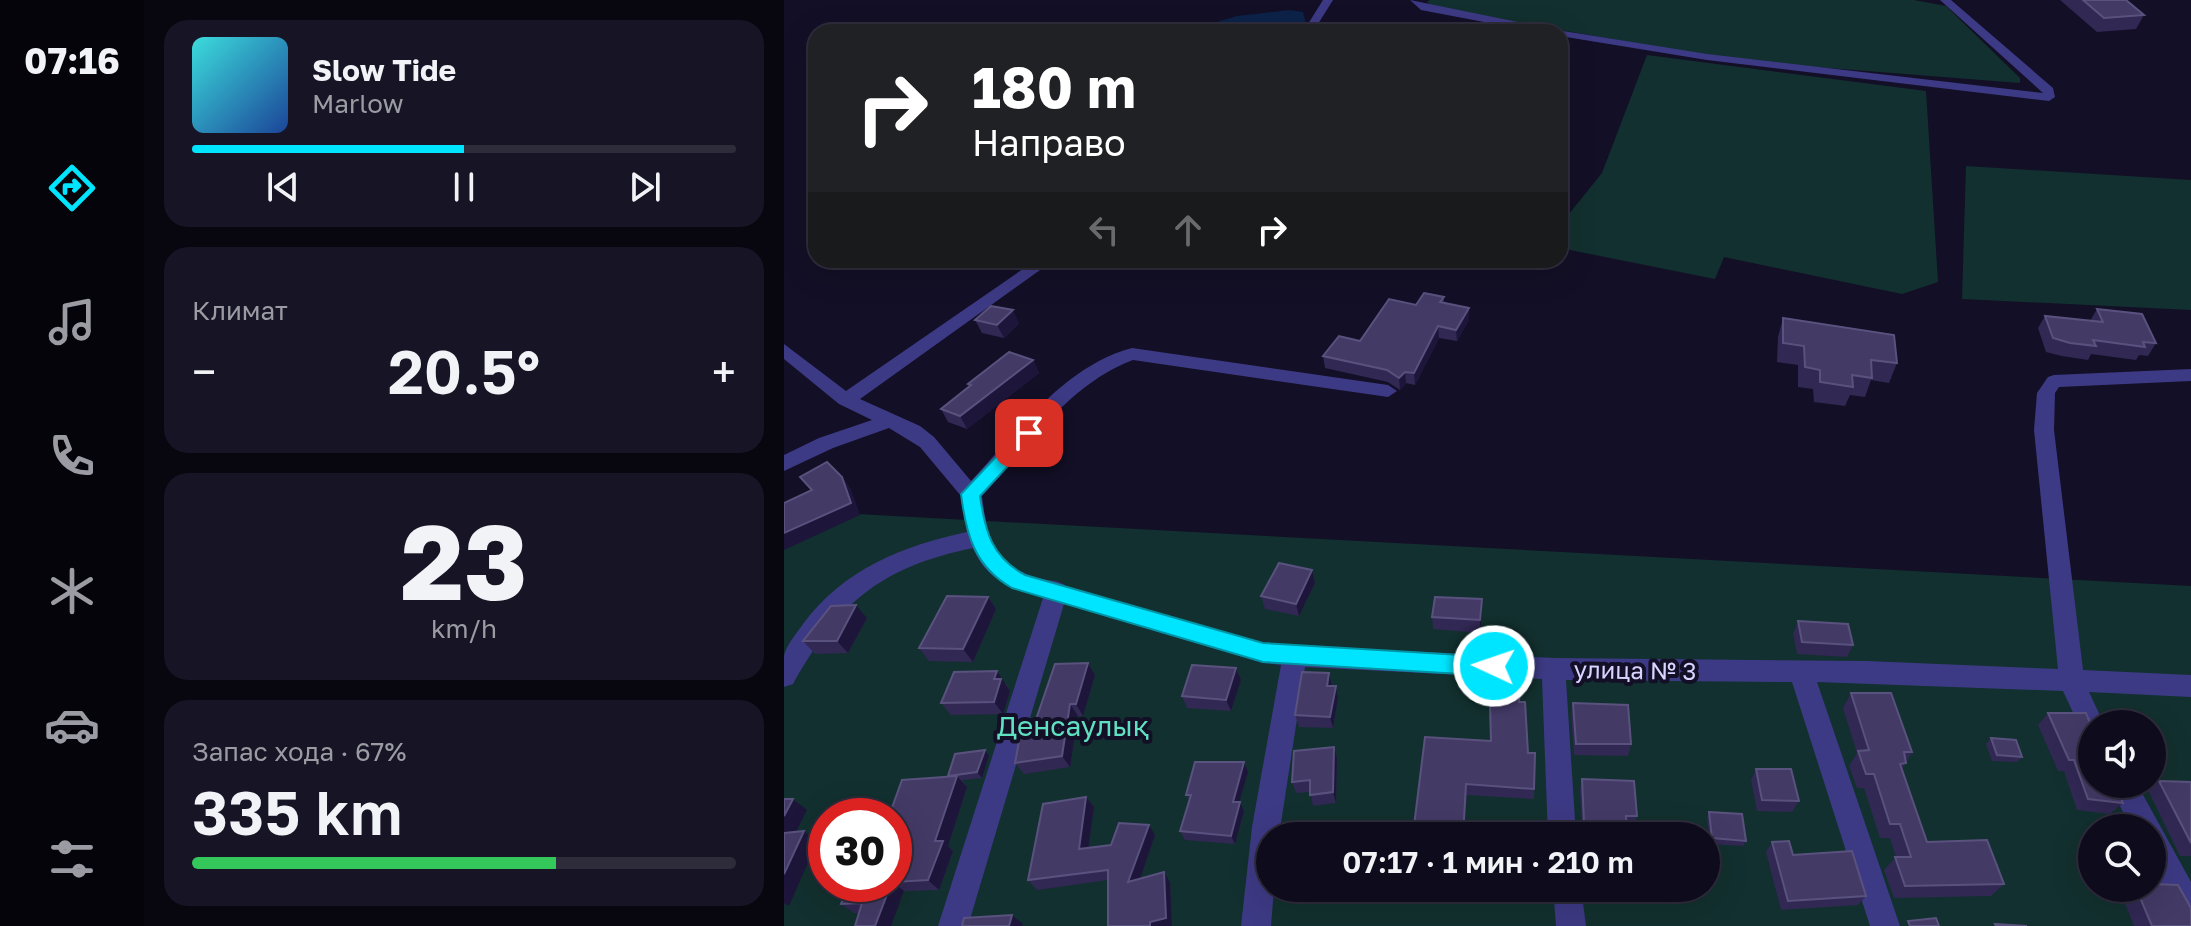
<!DOCTYPE html>
<html lang="ru">
<meta charset="utf-8">
<style>
:root{--surface:#0e0b1c;--page:#171425;--text:#f1f3f6;--muted:#9b9ba3;--line:#2e2b3b;--accent:#00e5ff}
body{margin:0;font-family:"Golos Text",sans-serif;background:var(--page);color:var(--text);height:100vh;display:flex;flex-direction:column;font-size:30px;white-space:nowrap}
*{box-sizing:border-box;margin:0}
p{font-size:26px;color:var(--muted)}
.icon{flex:none;width:44px;height:44px;fill:none;stroke:currentColor;stroke-width:2;stroke-linecap:round;stroke-linejoin:round}
.map{position:relative;flex:1;overflow:hidden}
.details{display:flex;flex-direction:column;gap:20px;padding:20px;background:#08060f;width:640px}
.details>*{flex:none}
.top-card{position:absolute;left:24px;top:24px;width:760px;height:244px;border-radius:24px;box-shadow:0 8px 32px #0002,0 0 0 2px var(--line);background:#202124;color:#fff;overflow:hidden}
.buttons{position:absolute;left:1294px;top:710px;display:grid;gap:16px}
.buttons a{display:grid;place-items:center;width:88px;height:88px;border-radius:50%;background:var(--surface);box-shadow:0 8px 32px #0002,0 0 0 2px var(--line);font-size:40px}
.speed{position:absolute;left:24px;top:798px;display:flex;gap:16px;font-size:40px;font-weight:700;text-align:center}
.speed>*{display:grid;place-content:center;width:104px;height:104px;border-radius:50%;background:var(--surface);box-shadow:0 8px 32px #0002,0 0 0 2px var(--line);line-height:1}
.speed .limit{border:12px solid #d22;background:#fff;color:#111}
.pin{position:absolute;display:grid;place-items:center;width:68px;height:68px;color:#fff;margin:-34px;border-radius:16px;box-shadow:0 4px 12px #0006}
.me{position:absolute;width:88px;margin:-44px;rotate:273deg;stroke-linejoin:round;filter:drop-shadow(0 0 6px #0008)}
.turn{display:flex;align-items:center;gap:28px;height:168px;padding:0 32px;font-size:36px}
.turn .icon{width:104px;height:104px;stroke-width:2.5}
.turn b{display:block;font-size:56px;line-height:68px}
.lanes{display:flex;align-items:center;height:76px;padding:0 32px;background:#0003;justify-content:center;gap:40px;direction:ltr}
.lanes .off{opacity:.35}
.big{font-size:60px;font-weight:600;line-height:1.1}
.details .card{flex:1;display:flex;flex-direction:column;justify-content:center;gap:12px;min-width:0;padding:0 28px;border-radius:24px;background:var(--page)}
.details .dial{align-items:center;gap:0}
.dial b{font-size:104px;line-height:1}
.song{display:flex;align-items:center;gap:24px}
.cover{width:96px;height:96px;border-radius:12px;background:linear-gradient(135deg,hsl(180 70% 55%),hsl(220 70% 35%))}
.played{height:8px;border-radius:4px;background:linear-gradient(90deg,var(--accent) 50%,var(--line) 50%)}
.keys{display:flex;justify-content:space-around;direction:ltr}
.heat{display:flex;justify-content:space-between;align-items:center;font-size:44px;direction:ltr}
.charge{height:12px;border-radius:6px;background:linear-gradient(90deg,#34c759 67%,var(--line) 0)}
.trip{position:absolute;left:472px;top:822px;width:464px;height:80px;border-radius:40px;background:var(--surface);box-shadow:0 8px 32px #0002,0 0 0 2px var(--line);font-weight:600;line-height:80px;text-align:center}
main{display:flex;flex:1;min-height:0}
.tabs{display:flex;flex-direction:column;width:144px;justify-content:space-around;align-items:center;background:#06040b;color:var(--muted)}
.tabs .icon{width:56px;height:56px}
.tabs .current{color:var(--accent)}
.tabs b{font-size:36px;color:var(--text)}
.map>svg:first-child{display:block}
</style>
<main>
<nav class="tabs">
<b>07:16</b>
<svg class="icon current" aria-label="directions" viewBox="0 0 24 24"><path d="M12 3l9 9-9 9-9-9zM9 14v-3h6M13 9l2 2-2 2"/></svg>
<svg class="icon" aria-label="music" viewBox="0 0 24 24"><path d="M9 18V5l10-2v13"/><circle cx="6" cy="18" r="3"/><circle cx="16" cy="16" r="3"/></svg>
<svg class="icon" aria-label="phone" viewBox="0 0 24 24"><path d="M5 4h4l2 5-3 2q2 4 5 5l2-3 5 2v4C11 20 4 13 5 4z"/></svg>
<svg class="icon" aria-label="climate" viewBox="0 0 24 24"><path d="M12 3v18M4 7l16 10M4 17L20 7"/></svg>
<svg class="icon" aria-label="car" viewBox="0 0 24 24"><path d="M5 17H2v-5l4-1 3-4h7l3 4 3 1v5h-3M9 17h6M6 11h13"/><circle cx="7" cy="17" r="2"/><circle cx="17" cy="17" r="2"/></svg>
<svg class="icon" aria-label="filters" viewBox="0 0 24 24"><path d="M4 7h16M4 17h16"/><circle cx="9" cy="7" r="2"/><circle cx="15" cy="17" r="2"/></svg>
</nav>
<section class="details">
<div class="card">
<div class="song"><i class="cover"></i><div><b>Slow Tide</b><p>Marlow</p></div></div>
<div class="played"></div>
<div class="keys"><svg class="icon" aria-label="previous" viewBox="0 0 24 24"><path d="M18 5L8 12l10 7zM5 5v14"/></svg><svg class="icon" aria-label="pause" viewBox="0 0 24 24"><path d="M8 5v14M16 5v14"/></svg><svg class="icon" aria-label="next" viewBox="0 0 24 24"><path d="M6 5l10 7-10 7zM19 5v14"/></svg></div>
</div>
<div class="card"><p>Климат</p>
<div class="heat"><a>−</a><b class="big">20.5°</b><a>+</a></div>
</div>
<div class="card dial"><b>23</b><p>km/h</p></div>
<div class="card"><p>Запас хода · 67%</p><b class="big">335 km</b><div class="charge"></div></div>
</section>
<div class="map">
<svg width="1407" height="926" viewBox="0 0 1407 926">
<rect width="100%" height="100%" fill="#130f26"/>
<!-- green -->
<g fill="#12302f" fill-rule="evenodd">
<polygon points="646,0 1130,0 1162,6 1236,78 1236,83 1006,65 903,52 649,8 643,2"/>
<polygon points="863,55 1142,91 1154,282 1118,294 940,257 931,279 776,248 776,225 818,173"/>
<polygon points="1182,166 1407,180 1407,310 1178,299"/>
<path d="M0 510 1407 586V926H0ZM1308 724H1368V784H1308ZM42 816H110V884H42ZM1308 828H1368V888H1308ZM486 836H922V888H486Z"/>
</g>
<!-- water -->
<polygon fill="#0c2248" points="506,10 519,12 522,24 513,32 399,32 453,16"/>
<g fill="none" stroke-linecap="round" stroke-linejoin="round">
<!-- minor -->
<g fill="#3d3a85" fill-rule="evenodd">
<polygon points="539,0 549,0 529,32 519,32"/>
<polygon points="626,0 773,30 923,54 1259,93 1156,0 1167,0 1269,88 1271,97 1265,101 923,60 776,36 776,32 752,32 637,10"/>
<path d="M252 260H270L76 399 136 426 150 437 187 481C233 432 280 366 348 348L604 385 613 391 604 397 349 360C286 383 242 448 198 496 203 537 210 565 254 578 264 581 275 580 282 586L479 643 511 646 771 658 1083 661 1274 669 1250 430 1253 393 1264 377 1270 375 1407 369V381L1275 387 1271 393 1270 430 1299 670 1407 675V697L1305 692 1320 724H1308V738L1299 734 1279 691 1033 682 1116 926H1086L1008 682 782 680 792 836H764L758 679 521 667 495 836H486V888H490L487 926H457L468 827 497 665 479 663 280 604 184 926H154L259 598C227 588 203 581 189 548 97 567 55 602 9 684L0 687C0 677 0 665 0 656 2 645 13 633 19 624 60 569 118 546 183 532L177 496 136 447 105 428 49 448 0 471V455L35 438 88 420 55 404 0 359V344L62 391Z"/>
<polygon points="1325,784 1353,784 1407,882 1407,926 1397,921 1368,868 1368,828 1347,828"/>
<polygon points="769,888 797,888 802,926 772,926"/>
</g>
</g>
<!-- wall -->
<g fill="#312854">
<polygon points="1276,0 1342,0 1360,15 1352,29 1313,32"/>
<polygon points="660,297 660,303 685,308 685,320 673,341 655,338 631,385 622,383 616,390 604,382 541,368 539,356 576,341 632,305"/>
<polygon points="1313,309 1372,343 1364,356 1355,355 1352,360 1307,354 1304,360 1278,356 1262,352 1254,328 1261,316 1306,321"/>
<polygon points="999,318 1113,363 1105,383 1087,380 1081,397 1066,395 1061,406 1030,402 1029,389 1014,387 1014,365 993,362 994,337"/>
<polygon points="191,320 235,323 220,338 198,333"/>
<polygon points="249,360 255,373 183,429 164,422 157,409 185,386 184,384"/>
<polygon points="531,583 515,616 481,609 477,596"/>
<polygon points="204,597 212,609 189,662 145,661 135,648"/>
<polygon points="698,612 696,633 649,629 648,617"/>
<polygon points="83,618 64,653 31,654 19,641"/>
<polygon points="1014,621 1069,645 1063,657 1013,654 1009,634"/>
<polygon points="304,663 311,675 299,716 294,716 286,767 240,774 231,763 247,734"/>
<polygon points="452,668 457,680 447,711 403,708 398,696"/>
<polygon points="222,683 226,691 219,714 167,715 157,703"/>
<polygon points="548,686 554,698 549,728 515,727 511,715"/>
<polygon points="1067,693 1128,752 1118,769 1143,842 1220,884 1207,896 1110,898 1100,870 1112,857 1106,838 1096,838 1080,788 1073,788 1065,766 1073,753 1059,708"/>
<polygon points="735,702 750,789 750,799 683,795 680,836 631,836 630,826 707,741"/>
<polygon points="789,703 847,744 844,756 790,755 787,715"/>
<polygon points="1264,713 1339,803 1326,814 1293,810 1280,771 1274,771 1254,725"/>
<polygon points="1207,738 1238,757 1233,762 1208,761 1202,744"/>
<polygon points="550,747 553,758 552,803 529,806 526,792 512,793 508,782"/>
<polygon points="205,756 198,778 178,780 183,787 164,846 169,851 155,890 120,891 75,913 70,913 57,904 110,884 110,816 165,777"/>
<polygon points="460,762 464,772 455,802 460,811 451,844 401,840 396,831 405,800 402,795"/>
<polygon points="972,769 1015,801 1008,812 973,811 967,780"/>
<polygon points="798,779 853,816 850,827 843,827 843,836 808,836 808,834 798,834 796,790"/>
<polygon points="1375,781 1407,782 1407,856 1396,856 1364,790"/>
<polygon points="302,797 310,807 304,847 327,845 371,835 356,879 386,882 388,926 324,926 324,880 253,890 244,880"/>
<polygon points="925,812 962,841 959,846 926,844 923,818"/>
<polygon points="988,842 1009,855 1082,896 1074,905 997,910 982,852"/>
<polygon points="497,888 550,888 549,900 501,900"/>
<polygon points="646,888 669,888 667,899 650,897 649,888"/>
<polygon points="1344,888 1368,888 1407,926 1350,926 1337,893"/>
</g>
<!-- shaded-wall -->
<g fill="#1d163a">
<polygon points="685,308 685,320 673,341 672,330"/>
<polygon points="229,310 235,323 220,338 213,325"/>
<polygon points="654,326 655,338 631,385 630,373"/>
<polygon points="249,360 255,373 183,429 176,416"/>
<polygon points="621,372 622,383 616,390 615,378"/>
<polygon points="58,477 67,489 76,515 0,550 0,533"/>
<polygon points="528,570 531,583 515,616 512,604"/>
<polygon points="204,597 212,609 189,662 179,649"/>
<polygon points="698,599 698,612 696,633 696,620"/>
<polygon points="72,605 83,618 64,653 53,641"/>
<polygon points="304,663 311,675 299,716 292,704"/>
<polygon points="452,668 457,680 447,711 442,700"/>
<polygon points="213,671 226,691 219,714 210,702 210,679"/>
<polygon points="545,673 548,686 543,686"/>
<polygon points="552,686 554,698 549,728 546,717"/>
<polygon points="286,704 294,716 286,767 278,756"/>
<polygon points="550,747 553,758 552,803 549,792"/>
<polygon points="201,750 205,756 198,778 193,772"/>
<polygon points="460,762 464,772 453,810 449,802"/>
<polygon points="173,776 183,787 164,846 169,851 155,890 144,880 151,841"/>
<polygon points="302,797 310,807 303,858 295,849"/>
<polygon points="9,799 23,810 6,844 0,840 0,816"/>
<polygon points="456,802 460,811 451,844 447,836"/>
<polygon points="365,825 371,835 352,891 344,882"/>
<polygon points="20,831 33,842 5,906 0,903 0,874"/>
<polygon points="380,872 386,882 388,926 366,926 366,922"/>
<polygon points="110,883 120,891 107,926 91,926 107,884"/>
<polygon points="546,888 550,888 549,900 546,890"/>
<polygon points="228,915 239,924 238,926 225,926"/>
</g>
<!-- building -->
<g fill="#433a66" stroke="#5a527e" stroke-width="2">
<polygon points="1299,0 1342,0 1360,15 1320,18"/>
<polygon points="640,293 660,297 656,302 685,308 672,330 654,326 630,373 621,372 615,378 603,370 539,356 555,336 576,341 605,299 632,305"/>
<polygon points="207,306 229,310 213,325 191,320"/>
<polygon points="1313,309 1358,314 1372,343 1359,342 1361,347 1309,340 1312,346 1286,343 1269,338 1261,316 1319,322"/>
<polygon points="999,318 1110,335 1113,363 1087,360 1088,378 1068,375 1069,387 1036,382 1036,370 1021,367 1020,346 999,343"/>
<polygon points="225,352 249,360 176,416 157,409 187,385 184,384"/>
<polygon points="43,462 58,477 67,503 0,533 0,503 28,490 16,477"/>
<polygon points="495,563 528,570 512,604 477,596"/>
<polygon points="163,596 204,597 179,649 135,648"/>
<polygon points="651,597 698,599 696,620 648,617"/>
<polygon points="72,605 53,641 19,641 47,606"/>
<polygon points="1014,621 1064,624 1069,645 1018,642"/>
<polygon points="304,663 292,704 286,704 278,756 231,763 236,736 247,734 271,664"/>
<polygon points="408,665 452,668 442,700 398,696"/>
<polygon points="705,670 737,672 735,702 741,702 744,753 751,753 750,789 682,784 679,836 643,836 644,826 630,826 641,737 707,741"/>
<polygon points="213,671 210,679 217,679 210,702 157,703 170,672"/>
<polygon points="518,672 545,673 543,686 552,686 546,717 511,715"/>
<polygon points="1067,693 1107,693 1128,752 1120,752 1122,763 1116,764 1143,842 1203,840 1220,884 1121,886 1111,857 1127,857 1116,824 1106,824 1090,774 1082,774 1074,751 1085,750"/>
<polygon points="789,703 844,705 847,744 792,744"/>
<polygon points="1264,713 1302,713 1308,728 1308,784 1331,784 1339,803 1304,799 1290,760 1285,760"/>
<polygon points="1207,738 1232,740 1238,757 1213,755"/>
<polygon points="550,747 549,792 526,795 526,780 508,782 510,751"/>
<polygon points="201,750 193,772 164,776 171,754"/>
<polygon points="411,762 460,762 449,802 456,802 447,836 396,831 407,795 402,795"/>
<polygon points="972,769 1007,769 1015,801 978,800"/>
<polygon points="173,776 151,841 159,841 144,880 110,882 110,816 105,816 118,780"/>
<polygon points="798,779 850,781 853,816 842,816 843,835 811,834 810,823 800,823"/>
<polygon points="1375,781 1407,782 1407,843"/>
<polygon points="302,797 295,849 327,845 335,823 365,825 344,882 380,872 382,918 366,922 366,926 324,926 324,870 244,880 259,804"/>
<polygon points="0,799 9,799 0,816"/>
<polygon points="925,812 958,814 962,841 928,838"/>
<polygon points="20,831 0,874 0,833"/>
<polygon points="1005,841 1009,855 1068,851 1082,896 1004,901 988,842"/>
<polygon points="65,884 107,884 91,926 71,926 78,903 57,904"/>
<polygon points="1368,884 1394,885 1407,908 1407,926 1368,926 1352,888 1368,888"/>
<polygon points="497,888 546,888 546,890 496,890"/>
<polygon points="228,915 225,926 178,926 180,918"/>
<polygon points="1152,918 1155,926 1126,926 1124,921"/>
<polygon points="1211,924 1243,926 1212,926"/>
</g>
<!-- route -->
<path fill="#00e5ff" stroke="#0095a6" stroke-width="2" d="M245 427 251 428V437L196 496C201 532 208 557 241 575L479 643 710 657 718 659 721 666 718 673 710 676 479 662 228 588C191 567 182 535 177 494L239 428Z"/>
<g text-anchor="middle" stroke-width="8" stroke-linejoin="round" paint-order="stroke">
<!-- street labels -->
<g font-size="24" fill="#d9d4ff" stroke="#130f26">
<text transform="translate(851 671) rotate(1)" y="8">улица № 3</text>
</g>
<!-- near-park labels -->
<g font-size="28" fill="#5fe0c0" stroke="#130f26">
<text x="289" y="736">Денсаулық</text>
</g>
</g>
</svg>
<div class="buttons">
<a><svg class="icon" aria-label="sound" viewBox="0 0 24 24"><path d="M4 9h4l5-4v14l-5-4H4zM17 9q2 3 0 6"/></svg></a>
<a><svg class="icon" aria-label="search" viewBox="0 0 24 24"><circle cx="10" cy="10" r="6"/><path d="M15 15l6 6"/></svg></a>
</div>
<div class="speed"><div class="limit">30</div></div>
<div class="pin" style="left:245px;top:433px;background:#d93025"><svg class="icon" aria-label="arrive" viewBox="0 0 24 24"><path d="M6 21V4h12l-3 4 3 4H6"/></svg></div>
<svg class="me" style="left:710px;top:666px" viewBox="-20 -20 40 40"><circle r="17" fill="#00e5ff" stroke="#fff" stroke-width="3"/><path d="M0-11L8 9 0 5-8 9z" fill="#fff"/></svg>
<div class="trip">07:17 · 1 мин · 210 m</div>
<div class="top-card">
<div class="turn"><svg class="icon" aria-label="right" viewBox="0 0 24 24"><path d="M7 20v-9h11M14 6l5 5-5 5"/></svg><div><b>180 m</b>Направо</div></div>
<div class="lanes"><svg class="icon off" aria-label="left" viewBox="0 0 24 24"><path d="M17 20v-9H6M10 6l-5 5 5 5"/></svg><svg class="icon off" aria-label="ahead" viewBox="0 0 24 24"><path d="M12 20V5M6 11l6-6 6 6"/></svg><svg class="icon" aria-label="right" viewBox="0 0 24 24"><path d="M7 20v-9h11M14 6l5 5-5 5"/></svg></div>
</div>
</div>
</main>
